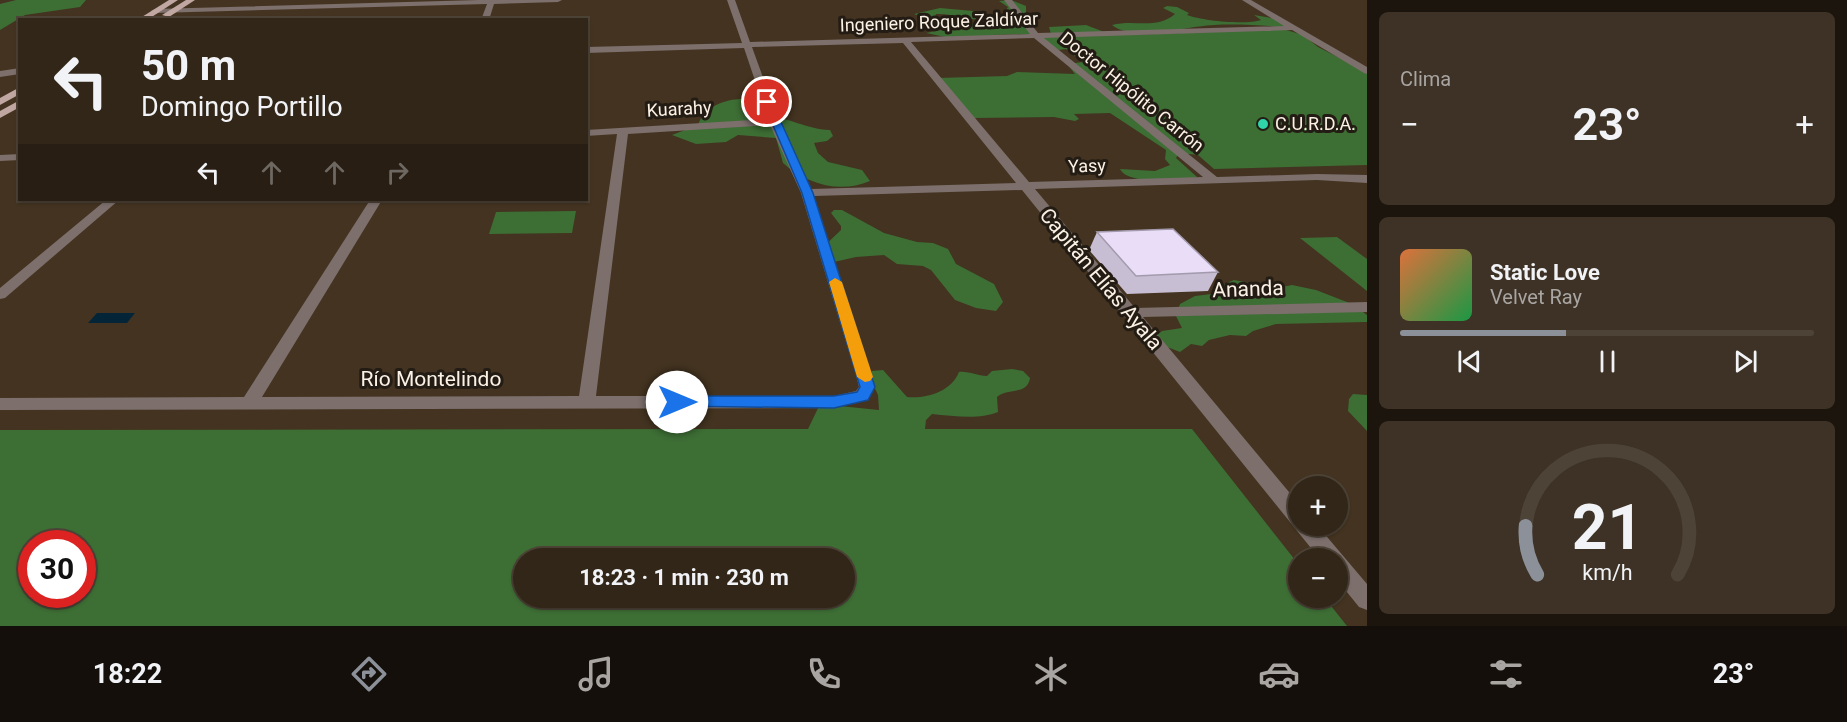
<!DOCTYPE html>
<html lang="es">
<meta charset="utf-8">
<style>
:root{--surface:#322618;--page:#3d3225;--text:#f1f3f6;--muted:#a8a5a2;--line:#4d4337;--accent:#8c9099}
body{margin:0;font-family:Roboto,sans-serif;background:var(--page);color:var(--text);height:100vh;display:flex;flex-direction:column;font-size:22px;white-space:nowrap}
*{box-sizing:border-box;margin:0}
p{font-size:20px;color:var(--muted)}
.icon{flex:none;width:33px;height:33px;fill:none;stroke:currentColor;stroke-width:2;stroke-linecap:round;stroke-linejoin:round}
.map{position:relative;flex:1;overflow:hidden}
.side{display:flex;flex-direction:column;gap:12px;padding:12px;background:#1c150d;width:480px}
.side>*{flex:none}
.banner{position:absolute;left:18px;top:18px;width:570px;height:183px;border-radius:0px;box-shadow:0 2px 4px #0004,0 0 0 2px var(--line);background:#322618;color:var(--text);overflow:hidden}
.tools{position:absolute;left:1288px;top:476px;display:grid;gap:12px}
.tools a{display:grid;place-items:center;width:60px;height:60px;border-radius:50%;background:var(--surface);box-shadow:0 2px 4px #0004,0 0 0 2px var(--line);font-size:30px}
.speed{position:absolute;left:18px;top:530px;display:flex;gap:12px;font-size:30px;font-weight:700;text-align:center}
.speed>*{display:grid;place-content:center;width:78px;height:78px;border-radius:50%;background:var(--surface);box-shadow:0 2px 4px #0004,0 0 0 2px var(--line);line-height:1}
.speed .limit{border:9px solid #d22;background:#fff;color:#111}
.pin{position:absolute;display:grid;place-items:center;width:51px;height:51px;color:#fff;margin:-26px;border:3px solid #fff;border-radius:50%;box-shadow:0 2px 6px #0007}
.me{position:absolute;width:66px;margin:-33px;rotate:90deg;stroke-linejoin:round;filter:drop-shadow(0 0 4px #0008)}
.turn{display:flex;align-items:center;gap:21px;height:126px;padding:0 24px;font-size:27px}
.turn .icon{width:78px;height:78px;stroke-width:2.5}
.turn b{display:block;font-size:42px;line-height:51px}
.lanes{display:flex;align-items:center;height:57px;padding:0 24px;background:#0003;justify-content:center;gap:30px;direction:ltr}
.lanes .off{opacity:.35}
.big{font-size:45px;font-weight:700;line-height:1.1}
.side .widget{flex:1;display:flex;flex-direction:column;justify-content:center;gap:9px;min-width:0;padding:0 21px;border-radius:9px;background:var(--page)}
.side .dial{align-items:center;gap:0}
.dial svg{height:156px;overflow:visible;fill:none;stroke:var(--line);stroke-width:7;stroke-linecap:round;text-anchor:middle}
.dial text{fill:var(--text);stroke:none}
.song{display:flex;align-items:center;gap:18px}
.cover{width:72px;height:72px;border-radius:9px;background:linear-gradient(135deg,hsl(20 70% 55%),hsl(140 70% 35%))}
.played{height:6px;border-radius:3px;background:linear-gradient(90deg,var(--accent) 40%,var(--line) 40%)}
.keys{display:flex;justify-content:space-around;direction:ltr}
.heat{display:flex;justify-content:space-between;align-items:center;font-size:33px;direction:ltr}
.trip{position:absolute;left:513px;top:548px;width:342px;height:60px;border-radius:30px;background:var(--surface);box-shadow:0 2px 4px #0004,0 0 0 2px var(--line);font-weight:700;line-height:60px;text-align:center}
.dock{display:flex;height:96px;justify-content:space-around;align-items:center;background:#140f0a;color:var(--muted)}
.dock .icon{width:42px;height:42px}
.dock .on{color:var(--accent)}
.dock b{font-size:27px;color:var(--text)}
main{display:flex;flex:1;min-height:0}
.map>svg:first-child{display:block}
</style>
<main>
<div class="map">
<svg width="1367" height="626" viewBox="0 0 1367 626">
<rect width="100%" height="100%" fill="#433320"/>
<!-- green -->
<g fill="#3d6e34" fill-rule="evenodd">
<polygon points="16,0 86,0 80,7 25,15 0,30 0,4"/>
<polygon points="1011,0 1026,6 1026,20 1032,34 992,35 960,40 926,33 971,24 1004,26 1010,18 1004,13 1008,7 999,1"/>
<path d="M1167 6 1177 7 1189 13 1187 15C1203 21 1246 25 1261 20L1254 15 1278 19 1289 25 1280 27C1258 25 1236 24 1214 25 1188 26 1132 42 1112 25 1134 19 1156 30 1175 14L1163 8Z"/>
<path d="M940 8 973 11 988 18C974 23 953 13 936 14L935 17 926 19 914 14Z"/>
<path d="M1086 25 1107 33 1131 35 1283 29 1303 35 1318 47 1367 72V165L1214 169 1198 155 1179 153 1176 158 1197 177C1183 182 1127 185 1120 169L1155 171 1170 165 1165 159 1166 150 1110 113 1074 114 1079 119 1075 121 1054 117 974 118 937 78 1007 76 1017 72 1075 74 1067 64 1083 62 1066 49 1059 50 1039 39 1051 34 1049 27Z"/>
<path d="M743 99 760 107 767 117C790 117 805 129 830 130L833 136 827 141 814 143 818 153 828 162 862 170 870 181C840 194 806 184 783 163L776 138 738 135 726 142 696 144 672 135 698 125C704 107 724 99 743 99Z"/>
<polygon points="834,210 842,210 884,233 917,242 933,243 948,249 956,264 994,284 1003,302 996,311 976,308 955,300 931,270 923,266 897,264 884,255 856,257 834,262 821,249 841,230 841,226 831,213"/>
<polygon points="576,211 572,233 489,234 496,212"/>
<polygon points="1337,237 1367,259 1367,291 1300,238"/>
<polygon points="1234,280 1277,288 1292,285 1316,290 1352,304 1367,315 1367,322 1276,324 1253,331 1246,336 1230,335 1209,340 1202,346 1191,344 1180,352 1162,345 1155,337 1162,331 1182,328 1176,316 1180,304 1195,296 1220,293 1224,284"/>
<path d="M1012 369 1023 371 1030 378C1027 396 1008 387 997 397L998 412C979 420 953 416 932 414L926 420 925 429H1192L1299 565V597H1324L1347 626H0V430L808 429 820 404 879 410 878 395 870 378 872 371 883 370 907 397C926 399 951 392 959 372 969 371 977 376 987 376L992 371ZM32 543H82V594H32ZM524 558H844V597H524Z"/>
<polygon points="1353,394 1367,395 1367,431 1348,411 1349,399"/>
</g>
<!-- water -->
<polygon fill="#042538" points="97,313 135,313 127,323 88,323"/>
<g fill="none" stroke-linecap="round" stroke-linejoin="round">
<!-- street -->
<g fill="#7c6f6c" fill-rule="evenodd">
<polygon points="478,0 562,0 558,2 494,4 489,20 481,20 487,4 155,13 151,11 155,9"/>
<path d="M727 0H735L750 42 1030 34 1004 0H1012L1038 33 1284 26 1242 0H1251L1367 67V74L1364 73 1292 30 1044 38 1217 177 1317 174 1367 175V183L1317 180 1035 189 1135 308 1367 302V312L1143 317 1299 504V525H1317L1367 584V610L1359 607 1338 581V558H1319L1022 190 814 196 875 387 868 400 834 408 0 410V398L244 397 370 200H382L262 397 579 396 617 134 586 136V130L768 119 744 48 586 53V47L742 43ZM1034 38 1203 177 1029 182 911 42ZM903 43 1016 183 811 189 779 122 752 47ZM770 125 801 193 856 375 859 387 856 391 834 396H596L628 134Z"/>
<polygon points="20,68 20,74 0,77 0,71"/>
<polygon points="20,154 20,160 0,161 0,155"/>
<polygon points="106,200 119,200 5,298 0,299 0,288"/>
</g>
<!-- primary -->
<g fill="#c1a7a1" fill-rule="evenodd">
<polygon points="169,0 178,0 147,20 137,20"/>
<polygon points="186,0 195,0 169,17 162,15"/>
<polygon points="20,87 20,94 0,105 0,98"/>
<polygon points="20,100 20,107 0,118 0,111"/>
</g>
</g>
<!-- wall -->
<polygon fill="#c8bed4" points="1097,232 1218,272 1208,291 1127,294 1089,250"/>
<!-- building -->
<polygon fill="#e9ddf7" stroke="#a39bad" stroke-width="1.5" points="1173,229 1218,272 1136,276 1097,232"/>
<!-- route -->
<polygon fill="#1a73e8" stroke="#114b97" stroke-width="1.5" points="767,100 772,102 813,193 875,387 868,400 834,408 671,406 669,402 677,396 834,396 857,392 860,387 802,193 763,102"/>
<!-- slow -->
<polygon fill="#f59e0b" points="835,278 842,282 873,377 870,381 865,382 857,377 829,282"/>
<!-- markers -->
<circle fill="#30d4a9" stroke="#231c14" stroke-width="2" cx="1263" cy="124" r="6"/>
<g text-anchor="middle" stroke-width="6" stroke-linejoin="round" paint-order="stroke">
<!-- far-street labels -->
<g font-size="18" fill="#fcf1e5" stroke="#231c14">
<text transform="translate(939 22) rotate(-2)" y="6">Ingeniero Roque Zaldívar</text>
<text transform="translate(1132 92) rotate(39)" y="6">Doctor Hipólito Carrón</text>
<text transform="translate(679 109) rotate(-3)" y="6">Kuarahy</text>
<text transform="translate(1087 166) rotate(-2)" y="6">Yasy</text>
</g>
<!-- far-poi labels -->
<g font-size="18" fill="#fcf1e5" stroke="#231c14" text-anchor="start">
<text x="1275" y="130">C.U.R.D.A.</text>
</g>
<!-- street labels -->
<g font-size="21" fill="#fcf1e5" stroke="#231c14">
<text transform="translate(1101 279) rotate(50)" y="7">Capitán Elías Ayala</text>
<text transform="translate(1248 289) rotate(-2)" y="7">Ananda</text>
<text x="431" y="386">Río Montelindo</text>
</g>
</g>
</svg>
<div class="tools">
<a>+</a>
<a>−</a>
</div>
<div class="speed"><div class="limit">30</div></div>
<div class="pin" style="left:767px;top:102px;background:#d93025"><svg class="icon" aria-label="arrive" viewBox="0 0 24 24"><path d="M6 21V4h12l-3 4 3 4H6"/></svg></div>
<svg class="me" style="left:677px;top:402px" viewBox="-20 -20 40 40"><circle r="19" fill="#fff"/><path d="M0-13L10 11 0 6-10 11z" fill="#1a73e8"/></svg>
<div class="trip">18:23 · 1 min · 230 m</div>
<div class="banner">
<div class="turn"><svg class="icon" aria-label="left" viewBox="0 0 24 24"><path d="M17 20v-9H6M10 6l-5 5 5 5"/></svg><div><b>50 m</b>Domingo Portillo</div></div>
<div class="lanes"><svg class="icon" aria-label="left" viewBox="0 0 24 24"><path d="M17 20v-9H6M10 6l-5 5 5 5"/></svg><svg class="icon off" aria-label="ahead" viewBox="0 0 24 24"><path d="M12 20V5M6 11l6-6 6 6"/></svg><svg class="icon off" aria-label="ahead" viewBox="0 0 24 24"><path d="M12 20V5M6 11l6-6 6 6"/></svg><svg class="icon off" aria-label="right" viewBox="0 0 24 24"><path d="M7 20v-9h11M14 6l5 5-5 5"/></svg></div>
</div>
</div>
<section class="side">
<div class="widget"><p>Clima</p>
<div class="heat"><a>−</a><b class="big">23°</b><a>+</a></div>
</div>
<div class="widget">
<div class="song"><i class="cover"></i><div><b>Static Love</b><p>Velvet Ray</p></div></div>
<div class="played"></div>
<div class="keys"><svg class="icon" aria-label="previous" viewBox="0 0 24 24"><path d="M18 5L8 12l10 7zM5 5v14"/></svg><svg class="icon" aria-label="pause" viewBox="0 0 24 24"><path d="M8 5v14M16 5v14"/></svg><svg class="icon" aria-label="next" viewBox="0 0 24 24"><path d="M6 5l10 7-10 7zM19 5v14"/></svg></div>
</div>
<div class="widget dial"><svg viewBox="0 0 100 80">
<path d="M14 69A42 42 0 1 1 86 69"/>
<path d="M14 69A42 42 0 0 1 8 44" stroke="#8c9099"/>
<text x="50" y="56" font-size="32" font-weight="700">21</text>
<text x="50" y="72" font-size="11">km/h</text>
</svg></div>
</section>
</main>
<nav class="dock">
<b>18:22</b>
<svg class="icon on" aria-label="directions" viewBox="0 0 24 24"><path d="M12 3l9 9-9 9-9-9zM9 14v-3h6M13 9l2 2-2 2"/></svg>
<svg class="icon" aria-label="music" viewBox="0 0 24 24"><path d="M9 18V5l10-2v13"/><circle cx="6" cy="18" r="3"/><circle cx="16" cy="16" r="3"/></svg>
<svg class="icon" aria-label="phone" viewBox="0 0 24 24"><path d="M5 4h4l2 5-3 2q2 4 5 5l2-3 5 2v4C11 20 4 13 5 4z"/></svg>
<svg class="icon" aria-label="climate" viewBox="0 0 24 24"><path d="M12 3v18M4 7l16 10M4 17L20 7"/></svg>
<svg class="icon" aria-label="car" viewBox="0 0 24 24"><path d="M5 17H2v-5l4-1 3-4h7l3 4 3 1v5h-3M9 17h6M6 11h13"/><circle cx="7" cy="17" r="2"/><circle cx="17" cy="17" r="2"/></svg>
<svg class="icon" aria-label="filters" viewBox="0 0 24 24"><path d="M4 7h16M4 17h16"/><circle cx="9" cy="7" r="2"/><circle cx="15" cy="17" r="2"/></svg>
<b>23°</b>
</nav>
